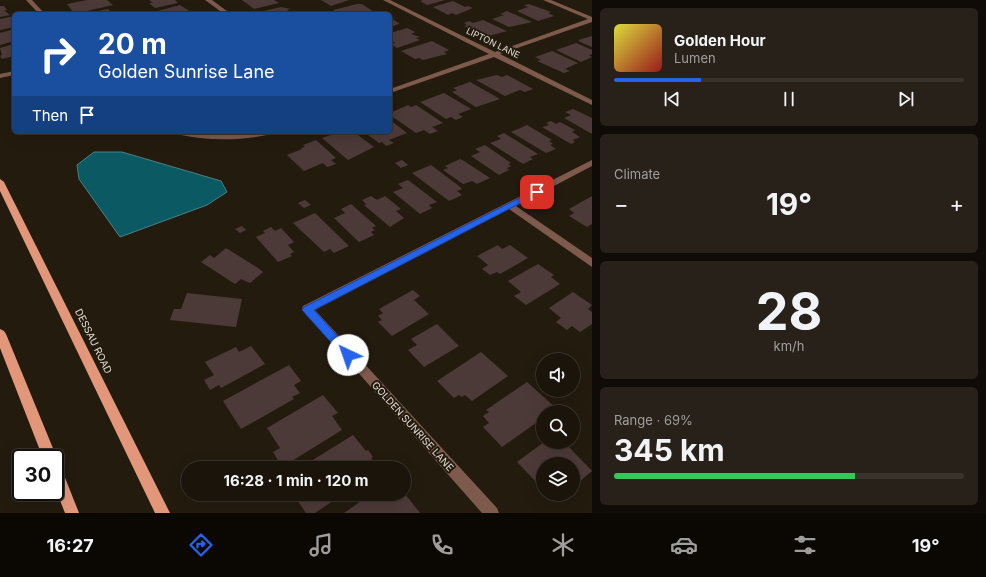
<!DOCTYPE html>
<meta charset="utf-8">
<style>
:root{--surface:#1b140b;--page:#282119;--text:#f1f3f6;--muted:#a09e9d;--line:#39332c;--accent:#2563eb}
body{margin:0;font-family:Inter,sans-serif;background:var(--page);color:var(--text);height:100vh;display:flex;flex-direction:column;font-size:15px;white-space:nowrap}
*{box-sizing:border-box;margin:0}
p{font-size:13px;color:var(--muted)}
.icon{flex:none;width:22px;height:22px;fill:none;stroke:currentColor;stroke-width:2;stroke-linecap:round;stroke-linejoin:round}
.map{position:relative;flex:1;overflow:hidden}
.side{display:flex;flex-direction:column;gap:8px;padding:8px;background:#0f0b06;width:394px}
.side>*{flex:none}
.guide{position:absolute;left:12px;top:12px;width:380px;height:122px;border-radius:6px;box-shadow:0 4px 16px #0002,0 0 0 1px var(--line);background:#1a4fa0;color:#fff;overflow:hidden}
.fabs{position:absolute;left:536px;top:353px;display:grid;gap:8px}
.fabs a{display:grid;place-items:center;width:44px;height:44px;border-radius:50%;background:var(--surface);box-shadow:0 4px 16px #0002,0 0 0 1px var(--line);font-size:20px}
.speed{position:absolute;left:12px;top:449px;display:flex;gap:8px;font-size:20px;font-weight:700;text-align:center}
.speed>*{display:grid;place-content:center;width:52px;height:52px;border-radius:50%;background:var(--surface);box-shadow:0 4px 16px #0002,0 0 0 1px var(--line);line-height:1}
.speed .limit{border:2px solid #111;border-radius:6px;background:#fff;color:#111}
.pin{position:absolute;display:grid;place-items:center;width:34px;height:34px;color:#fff;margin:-17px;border-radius:8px;box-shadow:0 2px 6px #0006}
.me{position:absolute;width:44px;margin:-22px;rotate:318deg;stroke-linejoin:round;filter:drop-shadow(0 0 3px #0008)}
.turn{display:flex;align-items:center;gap:14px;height:84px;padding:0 20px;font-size:18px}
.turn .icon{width:52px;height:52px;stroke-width:2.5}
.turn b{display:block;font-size:28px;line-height:34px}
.then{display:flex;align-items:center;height:38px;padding:0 20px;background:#0003;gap:8px;font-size:15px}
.big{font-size:30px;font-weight:700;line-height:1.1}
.side .widget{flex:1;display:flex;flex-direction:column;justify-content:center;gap:6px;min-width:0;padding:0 14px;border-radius:6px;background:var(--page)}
.side .dial{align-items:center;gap:0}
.dial b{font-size:52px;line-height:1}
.song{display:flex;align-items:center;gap:12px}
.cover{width:48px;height:48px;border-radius:6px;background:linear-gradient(135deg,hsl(60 70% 55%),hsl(0 70% 35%))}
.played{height:4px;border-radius:2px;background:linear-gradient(90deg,var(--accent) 25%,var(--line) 25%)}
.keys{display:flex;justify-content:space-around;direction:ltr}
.heat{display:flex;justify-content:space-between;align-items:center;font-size:22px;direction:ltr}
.charge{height:6px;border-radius:3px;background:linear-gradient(90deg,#34c759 69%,var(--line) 0)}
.trip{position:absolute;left:181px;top:461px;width:230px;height:40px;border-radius:20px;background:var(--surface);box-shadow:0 4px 16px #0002,0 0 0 1px var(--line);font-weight:700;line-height:40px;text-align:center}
.menu{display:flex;height:64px;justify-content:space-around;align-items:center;background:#0b0804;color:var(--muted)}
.menu .icon{width:28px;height:28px}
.menu .current{color:var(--accent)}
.menu b{font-size:18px;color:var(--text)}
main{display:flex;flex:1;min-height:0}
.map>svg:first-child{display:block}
</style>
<main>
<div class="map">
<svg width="592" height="513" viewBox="0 0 592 513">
<rect width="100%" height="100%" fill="#241b0f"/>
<!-- water -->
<polygon fill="#0b5a63" stroke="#4c8185" points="94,152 122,152 221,181 227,192 207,205 120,237 79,179 77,165"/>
<!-- building -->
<g fill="#4c3a38">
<polygon points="87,0 107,0 113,5 78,13 76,11 73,12 67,4"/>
<polygon points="149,0 175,0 178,3 155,8 149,3 153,3"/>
<polygon points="242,0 274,0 279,3 254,9"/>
<polygon points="321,0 349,0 331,6"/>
<polygon points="421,0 445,0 427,5 420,1 422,1"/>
<polygon points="453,1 465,7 468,6 473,8 456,15 452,13 448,15 433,7"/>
<polygon points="357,4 362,4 374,12 367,14 340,14 333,10"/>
<polygon points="529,4 551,12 548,13 554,16 538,21 517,11 528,7 524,5"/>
<polygon points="180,5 194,14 157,14 154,12"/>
<polygon points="0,6 4,6 7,10 4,10 10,15 0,17"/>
<polygon points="281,7 291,9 287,10 293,14 261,14 259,12"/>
<polygon points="108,9 113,14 88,14 88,13"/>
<polygon points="507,11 532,22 509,27 492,19 504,15 500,14"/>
<polygon points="10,17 14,18 14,27 0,30 0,19"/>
<polygon points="390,18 399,23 399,24 390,27"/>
<polygon points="483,20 507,31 485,37 464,26 467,25 464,23 469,21 473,23"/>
<polygon points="407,28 415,32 411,34 420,37 416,38 420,40 397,48 391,44 395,43 390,40 390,33"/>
<polygon points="14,29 14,41 0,45 0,33"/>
<polygon points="592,36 592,47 578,41 580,41 578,40"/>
<polygon points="432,41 449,50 444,52 447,54 423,60 419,58 415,59 401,51"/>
<polygon points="576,43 592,50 592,54 589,55 592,57 581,62 556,50"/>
<polygon points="14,44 14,56 2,59 0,56 2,55 0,48"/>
<polygon points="552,51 578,63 565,69 570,71 564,73 537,61 541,60 535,57"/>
<polygon points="497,75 502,77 507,75 533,89 525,92 520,90 505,96 476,80"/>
<polygon points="470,82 500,99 476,107 452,92 457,90 453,88"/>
<polygon points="444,93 471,109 458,114 463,117 456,120 451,117 446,119 420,102"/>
<polygon points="408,105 411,107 416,105 443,123 432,127 438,131 430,134 424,130 416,133 390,115 390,113"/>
<polygon points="573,109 592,118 592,134 564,118 571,115 565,112"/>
<polygon points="390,120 407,133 389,140 394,143 386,146 382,142 379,143 364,132 390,132"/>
<polygon points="551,121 556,124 560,122 575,130 572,132 580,137 573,140 575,142 571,144 542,127 549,125 546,123"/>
<polygon points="527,125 552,140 549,141 553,144 550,145 556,149 546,153 511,132"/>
<polygon points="340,132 354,132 374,147 348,160 322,138"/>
<polygon points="504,133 538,154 530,157 533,159 523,164 490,143 501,139 497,136"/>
<polygon points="316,140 336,158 331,160 336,164 327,167 323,163 304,171 287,155 302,149 301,148 305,147 303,145"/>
<polygon points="485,145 511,163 508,164 511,166 507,168 509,170 499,175 471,156 480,152 475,149"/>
<polygon points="460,159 464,161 490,178 477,184 472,181 463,184 443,170 448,168 445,166"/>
<polygon points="402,160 408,165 401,168 395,163"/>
<polygon points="431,165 459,186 462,189 457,191 462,195 449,201 412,173"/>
<polygon points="408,180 437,202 429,205 432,208 420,214 393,192 403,188 398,184"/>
<polygon points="371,196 377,200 385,196 401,209 396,211 404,218 390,227 364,205 366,204 362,200"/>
<polygon points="592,196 592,224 587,227 569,216 574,213 569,209"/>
<polygon points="305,200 311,205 304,208 298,203"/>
<polygon points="351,204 376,226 372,228 375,230 371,232 374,235 359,242 334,218 345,213 341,209"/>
<polygon points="315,213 349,246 334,253 330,249 324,252 293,223"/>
<polygon points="242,226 246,230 240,233 235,229"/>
<polygon points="271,227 275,231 281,228 294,242 288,245 294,252 290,254 292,256 278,262 256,237 265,233 263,231"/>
<polygon points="498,245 502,249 510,245 528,258 500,274 497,272 490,275 482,269 488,265 477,256"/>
<polygon points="226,248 258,268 263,272 250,283 241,279 235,284 201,262 210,255 214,258"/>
<polygon points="538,264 554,275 551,277 560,284 526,305 514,296 521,292 508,281"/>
<polygon points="413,290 420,296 414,300 429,314 392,336 378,322 382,320 378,316 383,313 379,309"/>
<polygon points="573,292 592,305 588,309 592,312 592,324 580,332 572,326 567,330 556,322 561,318 549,308"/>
<polygon points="187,293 242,299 236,327 170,320 174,309 181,309"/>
<polygon points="437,324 459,346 424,367 408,350 417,345 411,339"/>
<polygon points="251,346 265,364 221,388 219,385 210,390 204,380 214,375 205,362 236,347 239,352"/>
<polygon points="481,352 508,376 472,401 465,395 462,397 459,395 454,398 437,381"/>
<polygon points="289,365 301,381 294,385 300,393 292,397 294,399 241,429 223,401"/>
<polygon points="527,382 556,408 551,412 543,412 543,418 502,447 483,427 489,423 483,416 489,412 486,410"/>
<polygon points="323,395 338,413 332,416 342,430 282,467 273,452 280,448 267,428"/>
<polygon points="353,435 366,451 368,450 373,457 371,458 378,468 300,468"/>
<polygon points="544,442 564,442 592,471 573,487 573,464 543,464 543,481 539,485 517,462"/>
<polygon points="293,494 343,494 315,513 306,513"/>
<polygon points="371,494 393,494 394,495 405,494 420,513 344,513"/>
</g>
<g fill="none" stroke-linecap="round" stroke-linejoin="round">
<!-- minor -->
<g fill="#7e5a4d" fill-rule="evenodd">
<polygon points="26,0 32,0 45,14 39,14"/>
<polygon points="205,0 212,0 231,14 224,14"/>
<polygon points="383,0 390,0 495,52 588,19 543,0 551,0 592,17 592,22 500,54 592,100 592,105 494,57 390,93 390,89 489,54"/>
<polygon points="14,71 14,75 0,78 0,74"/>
<path d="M175 132 224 134 273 132 272 134C241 141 207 141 176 134Z"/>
<polygon points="592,160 592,166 516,206 592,258 592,267 509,209 315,310 497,508 499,513 482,513 302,309 303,306"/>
</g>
<!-- primary -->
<g fill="#e2977b" fill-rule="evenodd">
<polygon points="0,179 4,182 170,513 155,513 0,191"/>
<polygon points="0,329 4,331 6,334 57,458 55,462 55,458 43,458 0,348"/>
<polygon points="55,463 60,465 79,513 65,513 55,488"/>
</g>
</g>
<!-- route -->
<polygon fill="#2563eb" stroke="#184099" points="537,189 540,190 540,193 314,310 352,352 354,355 352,358 345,358 302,310 304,307"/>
<g text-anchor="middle" stroke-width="4" stroke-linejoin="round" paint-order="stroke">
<!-- far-street labels -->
<g font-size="9" fill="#e2dcd4" stroke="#241b0f">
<text transform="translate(493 43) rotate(26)" y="3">LIPTON LANE</text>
</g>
<!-- street labels -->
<g font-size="10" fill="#e2dcd4" stroke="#241b0f">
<text transform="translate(94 341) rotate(64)" y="4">DESSAU ROAD</text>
<text transform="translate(413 426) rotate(48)" y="4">GOLDEN SUNRISE LANE</text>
</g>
</g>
</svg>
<div class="fabs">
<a><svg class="icon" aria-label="sound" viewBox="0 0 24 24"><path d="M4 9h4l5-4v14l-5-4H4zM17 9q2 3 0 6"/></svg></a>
<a><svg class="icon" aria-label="search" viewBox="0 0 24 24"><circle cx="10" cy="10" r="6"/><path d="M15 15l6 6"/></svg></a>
<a><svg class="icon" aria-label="layers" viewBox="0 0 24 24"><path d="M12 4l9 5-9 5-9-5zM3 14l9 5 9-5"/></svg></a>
</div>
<div class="speed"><div class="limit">30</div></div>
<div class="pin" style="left:537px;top:192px;background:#d93025"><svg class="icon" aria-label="arrive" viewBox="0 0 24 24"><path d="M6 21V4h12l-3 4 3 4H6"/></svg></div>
<svg class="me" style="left:348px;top:355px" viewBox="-20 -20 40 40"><circle r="19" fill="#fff"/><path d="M0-13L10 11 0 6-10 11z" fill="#2563eb"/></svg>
<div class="trip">16:28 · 1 min · 120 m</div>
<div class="guide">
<div class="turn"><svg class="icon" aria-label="right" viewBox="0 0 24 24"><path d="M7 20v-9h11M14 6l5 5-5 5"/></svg><div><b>20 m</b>Golden Sunrise Lane</div></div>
<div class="then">Then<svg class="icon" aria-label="arrive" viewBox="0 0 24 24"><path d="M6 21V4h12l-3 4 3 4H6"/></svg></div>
</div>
</div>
<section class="side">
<div class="widget">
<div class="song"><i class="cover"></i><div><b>Golden Hour</b><p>Lumen</p></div></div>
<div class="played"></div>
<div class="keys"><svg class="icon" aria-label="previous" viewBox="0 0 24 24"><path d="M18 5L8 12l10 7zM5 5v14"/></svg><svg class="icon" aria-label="pause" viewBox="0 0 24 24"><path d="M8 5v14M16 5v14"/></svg><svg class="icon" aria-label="next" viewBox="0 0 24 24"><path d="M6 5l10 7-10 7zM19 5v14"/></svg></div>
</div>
<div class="widget"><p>Climate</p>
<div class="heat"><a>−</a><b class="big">19°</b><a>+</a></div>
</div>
<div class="widget dial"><b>28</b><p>km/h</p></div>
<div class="widget"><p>Range · 69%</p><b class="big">345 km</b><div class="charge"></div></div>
</section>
</main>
<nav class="menu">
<b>16:27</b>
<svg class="icon current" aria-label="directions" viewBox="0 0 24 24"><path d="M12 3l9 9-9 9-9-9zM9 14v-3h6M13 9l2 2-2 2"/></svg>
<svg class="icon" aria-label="music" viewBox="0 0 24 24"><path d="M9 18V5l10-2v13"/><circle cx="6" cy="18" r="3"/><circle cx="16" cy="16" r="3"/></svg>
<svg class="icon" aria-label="phone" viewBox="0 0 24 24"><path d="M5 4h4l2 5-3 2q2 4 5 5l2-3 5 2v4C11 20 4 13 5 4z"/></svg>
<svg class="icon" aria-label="climate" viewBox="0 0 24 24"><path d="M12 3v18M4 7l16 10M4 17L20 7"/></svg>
<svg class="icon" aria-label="car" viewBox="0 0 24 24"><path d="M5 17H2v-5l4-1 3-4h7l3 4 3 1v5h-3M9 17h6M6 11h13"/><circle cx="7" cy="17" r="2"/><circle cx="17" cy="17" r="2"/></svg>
<svg class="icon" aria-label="filters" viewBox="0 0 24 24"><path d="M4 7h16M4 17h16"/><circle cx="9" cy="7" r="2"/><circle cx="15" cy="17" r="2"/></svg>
<b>19°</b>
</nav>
